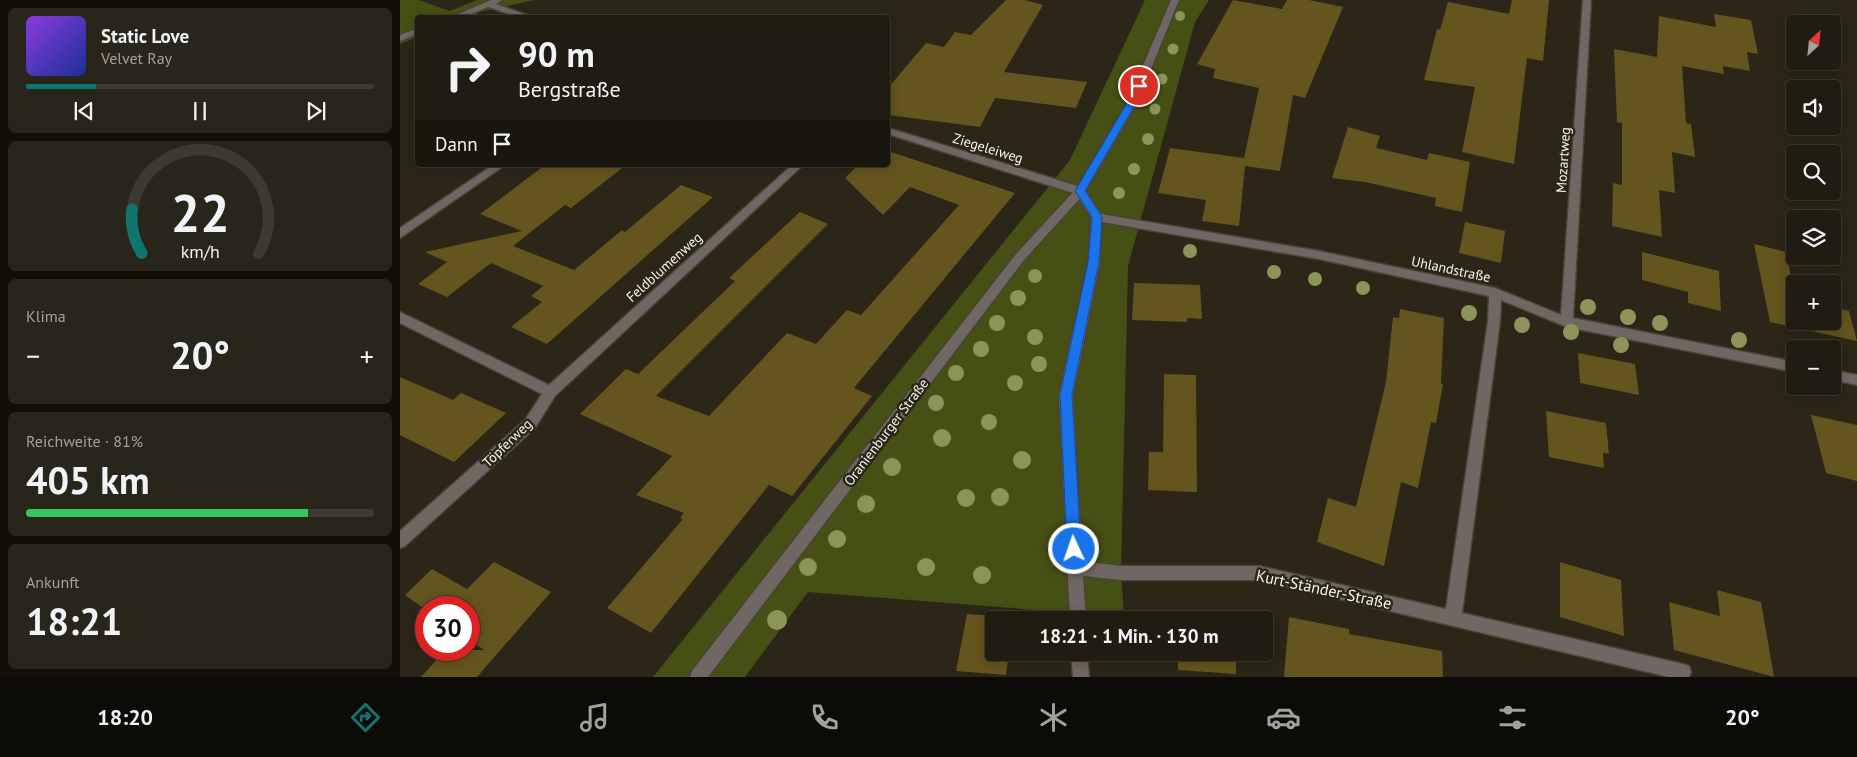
<!DOCTYPE html>
<html lang="de">
<meta charset="utf-8">
<style>
:root{--surface:#201c11;--page:#28251a;--text:#f1f3f6;--muted:#a2a19f;--line:#3d3a31;--accent:#0f766e}
body{margin:0;font-family:"PT Sans",sans-serif;background:var(--page);color:var(--text);height:100vh;display:flex;flex-direction:column;font-size:19px;white-space:nowrap}
*{box-sizing:border-box;margin:0}
p{font-size:16px;color:var(--muted)}
.icon{flex:none;width:28px;height:28px;fill:none;stroke:currentColor;stroke-width:2;stroke-linecap:round;stroke-linejoin:round}
.map{position:relative;flex:1;overflow:hidden}
.drawer{display:flex;flex-direction:column;gap:8px;padding:8px;background:#120f09;width:400px}
.drawer>*{flex:none}
.banner{position:absolute;left:15px;top:15px;width:475px;height:152px;border-radius:5px;box-shadow:0 2px 12px #0003,0 0 0 1px var(--line);background:#201c11;color:var(--text);overflow:hidden}
.needle{width:32px;rotate:27deg}
.buttons{position:absolute;left:1386px;top:15px;display:grid;gap:10px}
.buttons a{display:grid;place-items:center;width:55px;height:55px;border-radius:5px;background:var(--surface);box-shadow:0 2px 12px #0003,0 0 0 1px var(--line);font-size:25px}
.speed{position:absolute;left:15px;top:596px;display:flex;gap:10px;font-size:25px;font-weight:700;text-align:center}
.speed>*{display:grid;place-content:center;width:65px;height:65px;border-radius:50%;background:var(--surface);box-shadow:0 2px 12px #0003,0 0 0 1px var(--line);line-height:1}
.speed .limit{border:8px solid #d22;background:#fff;color:#111}
.pin{position:absolute;display:grid;place-items:center;width:42px;height:42px;color:#fff;margin:-21px;border:2px solid #fff;border-radius:50%;box-shadow:0 1px 5px #0007}
.me{position:absolute;width:55px;margin:-28px;rotate:357deg;stroke-linejoin:round;filter:drop-shadow(0 0 4px #0008)}
.turn{display:flex;align-items:center;gap:18px;height:105px;padding:0 20px;font-size:22px}
.turn .icon{width:65px;height:65px;stroke-width:2.5}
.turn b{display:block;font-size:35px;line-height:42px}
.then{display:flex;align-items:center;height:48px;padding:0 20px;background:#0003;gap:10px;font-size:19px}
.big{font-size:38px;font-weight:700;line-height:1.1}
.drawer .card{flex:1;display:flex;flex-direction:column;justify-content:center;gap:8px;min-width:0;padding:0 18px;border-radius:8px;background:var(--page)}
.drawer .dial{align-items:center;gap:0}
.dial svg{height:130px;overflow:visible;fill:none;stroke:var(--line);stroke-width:7;stroke-linecap:round;text-anchor:middle}
.dial text{fill:var(--text);stroke:none}
.song{display:flex;align-items:center;gap:15px}
.cover{width:60px;height:60px;border-radius:8px;background:linear-gradient(135deg,hsl(270 70% 55%),hsl(230 70% 35%))}
.played{height:5px;border-radius:2px;background:linear-gradient(90deg,var(--accent) 20%,var(--line) 20%)}
.keys{display:flex;justify-content:space-around;direction:ltr}
.heat{display:flex;justify-content:space-between;align-items:center;font-size:28px;direction:ltr}
.charge{height:8px;border-radius:4px;background:linear-gradient(90deg,#34c759 81%,var(--line) 0)}
.trip{position:absolute;left:585px;top:611px;width:288px;height:50px;border-radius:5px;background:var(--surface);box-shadow:0 2px 12px #0003,0 0 0 1px var(--line);font-weight:700;line-height:50px;text-align:center}
.tabs{display:flex;height:80px;justify-content:space-around;align-items:center;background:#0d0b07;color:var(--muted)}
.tabs .icon{width:35px;height:35px}
.tabs .active{color:var(--accent)}
.tabs b{font-size:22px;color:var(--text)}
main{display:flex;flex:1;min-height:0}
.map>svg:first-child{display:block}
</style>
<main>
<section class="drawer">
<div class="card">
<div class="song"><i class="cover"></i><div><b>Static Love</b><p>Velvet Ray</p></div></div>
<div class="played"></div>
<div class="keys"><svg class="icon" aria-label="previous" viewBox="0 0 24 24"><path d="M18 5L8 12l10 7zM5 5v14"/></svg><svg class="icon" aria-label="pause" viewBox="0 0 24 24"><path d="M8 5v14M16 5v14"/></svg><svg class="icon" aria-label="next" viewBox="0 0 24 24"><path d="M6 5l10 7-10 7zM19 5v14"/></svg></div>
</div>
<div class="card dial"><svg viewBox="0 0 100 80">
<path d="M14 69A42 42 0 1 1 86 69"/>
<path d="M14 69A42 42 0 0 1 8 42" stroke="#0f766e"/>
<text x="50" y="56" font-size="32" font-weight="700">22</text>
<text x="50" y="72" font-size="11">km/h</text>
</svg></div>
<div class="card"><p>Klima</p>
<div class="heat"><a>−</a><b class="big">20°</b><a>+</a></div>
</div>
<div class="card"><p>Reichweite · 81%</p><b class="big">405 km</b><div class="charge"></div></div>
<div class="card"><p>Ankunft</p><b class="big">18:21</b></div>
</section>
<div class="map">
<svg width="1457" height="677" viewBox="0 0 1457 677">
<rect width="100%" height="100%" fill="#2b2617"/>
<!-- green -->
<g fill="#465015">
<polygon points="0,0 19,0 49,11 77,0 134,0 80,12 66,17 18,18 17,37 0,44"/>
<polygon points="745,0 809,0 795,22 728,266 721,573 724,617 408,592 345,677 253,677 670,160"/>
</g>
<!-- building -->
<g fill="#64541e">
<polygon points="606,0 625,0 643,5 604,72 687,82 676,108 595,98 580,127 488,115 488,88 526,43 544,47 555,32 571,35"/>
<polygon points="833,0 882,9 887,0 909,0 943,7 905,98 893,95 880,171 845,166 839,226 802,221 806,200 758,193 770,148 844,158 859,88 813,78 815,69 797,64"/>
<polygon points="1112,0 1149,0 1143,61 1127,58 1114,164 1062,152 1075,87 1024,80 1037,29 1040,30 1048,2 1109,14"/>
<polygon points="1314,14 1351,20 1358,54 1347,52 1350,71 1323,66 1324,74 1282,66 1286,123 1291,124 1295,157 1272,152 1275,193 1259,190 1262,237 1212,226 1213,183 1222,185 1222,123 1217,122 1214,49 1257,57 1259,16 1316,27"/>
<polygon points="948,127 980,136 976,148 1027,160 1029,153 1070,162 1062,212 1035,206 1036,198 965,182 932,178"/>
<polygon points="488,151 615,193 454,388 472,396 392,496 369,485 251,633 207,608 283,519 280,518 284,513 236,495 272,456 180,414 226,369 238,374 335,281 329,278 400,212 428,224 256,396 309,416 387,333 416,344 447,310 461,315 559,205 510,187 483,215 445,178 458,165 488,165"/>
<polygon points="145,165 226,165 171,208 165,205 113,246 174,270 222,230 225,232 281,185 313,197 147,344 111,327 142,302 131,296 143,286 91,263 47,297 18,284 47,262 25,252 122,231 80,214"/>
<polygon points="1065,222 1105,231 1101,263 1059,253"/>
<polygon points="1354,244 1386,252 1395,297 1395,321 1432,321 1432,307 1449,311 1457,341 1370,322"/>
<polygon points="1242,252 1319,271 1321,311 1288,303 1288,292 1242,280"/>
<polygon points="734,283 800,285 802,319 787,318 787,322 732,320"/>
<polygon points="1000,309 1044,318 1041,384 1043,384 1036,423 1031,422 1018,488 1001,482 984,566 917,542 928,498 956,507 986,382 993,317 999,318"/>
<polygon points="1178,353 1235,364 1239,395 1180,383"/>
<polygon points="764,374 796,375 797,492 748,490 749,452 763,452"/>
<polygon points="0,377 53,400 61,393 106,413 54,462 0,435"/>
<polygon points="1146,411 1206,423 1209,454 1203,453 1204,468 1149,457"/>
<polygon points="1411,415 1457,425 1457,481 1426,473"/>
<polygon points="94,562 151,592 77,677 21,677 45,650 84,650 69,640 69,608 26,608 26,610 5,595 32,569 67,589"/>
<polygon points="1160,562 1221,580 1224,636 1160,617"/>
<polygon points="1317,590 1361,602 1374,677 1274,650 1269,602 1320,616"/>
<polygon points="779,612 814,614 814,619 830,620 779,620"/>
<polygon points="567,614 614,617 614,620 594,620 594,652 609,652 606,675 556,671"/>
<polygon points="889,617 949,629 949,634 1042,651 1043,677 884,677"/>
<polygon points="778,652 836,652 836,674 778,670"/>
</g>
<g fill="none" stroke-linecap="round" stroke-linejoin="round">
<!-- minor casing -->
<g stroke="#484335" stroke-width="3">
<g id="minor">
<polygon points="91,0 102,0 96,4 135,18 121,18 88,7 62,18 49,18"/>
<path d="M1183 0H1191L1173 318 1395 362V372L1167 327 1101 300 1100 321 1062 613 1283 664 1289 666 1291 672 1289 677H1269L859 580H721L683 576 686 620H670L659 395 688 262 691 217 676 194 488 134V128L684 188 701 214 919 251 1095 288 1161 315ZM702 222 919 259 1089 296 1088 321 1046 609 859 566H721L682 561 673 395 700 262Z"/>
<polygon points="18,28 18,34 0,41 0,35"/>
<polygon points="93,165 105,165 0,238 0,228"/>
<polygon points="392,165 403,165 155,396 135,428 5,546 0,548 0,531 125,420 142,394 0,323 0,312 149,385"/>
<polygon points="1432,370 1457,375 1457,385 1432,380"/>
<polygon points="671,652 687,652 689,677 673,677"/>
</g>
</g>
<!-- tertiary casing -->
<g stroke="#484335" stroke-width="3">
<polygon id="tertiary" points="771,0 779,0 737,103 684,194 624,260 308,677 290,677 292,671 616,254 676,189 727,103"/>
</g>
<!-- minor -->
<use href="#minor" fill="#706764" fill-rule="evenodd"/>
<!-- tertiary -->
<use href="#tertiary" fill="#706764" fill-rule="evenodd"/>
</g>
<!-- trees -->
<g fill="#8c9559">
<circle cx="780" cy="16" r="5"/>
<circle cx="773" cy="49" r="5.5"/>
<circle cx="762" cy="79" r="5.5"/>
<circle cx="755" cy="109" r="5.5"/>
<circle cx="748" cy="139" r="6"/>
<circle cx="734" cy="169" r="6"/>
<circle cx="719" cy="193" r="6"/>
<circle cx="790" cy="251" r="7"/>
<circle cx="874" cy="272" r="7"/>
<circle cx="635" cy="276" r="7"/>
<circle cx="915" cy="279" r="7"/>
<circle cx="963" cy="288" r="7"/>
<circle cx="618" cy="298" r="8"/>
<circle cx="1188" cy="307" r="8"/>
<circle cx="1069" cy="313" r="8"/>
<circle cx="1228" cy="317" r="8"/>
<circle cx="597" cy="323" r="8"/>
<circle cx="1260" cy="323" r="8"/>
<circle cx="1122" cy="325" r="8"/>
<circle cx="1171" cy="332" r="8"/>
<circle cx="635" cy="337" r="8"/>
<circle cx="1339" cy="340" r="8"/>
<circle cx="1221" cy="345" r="8"/>
<circle cx="581" cy="349" r="8"/>
<circle cx="639" cy="364" r="8"/>
<circle cx="556" cy="373" r="8"/>
<circle cx="615" cy="383" r="8"/>
<circle cx="536" cy="403" r="8"/>
<circle cx="589" cy="422" r="8"/>
<circle cx="542" cy="438" r="9"/>
<circle cx="622" cy="460" r="9"/>
<circle cx="492" cy="467" r="9"/>
<circle cx="600" cy="497" r="9"/>
<circle cx="566" cy="498" r="9"/>
<circle cx="466" cy="504" r="9"/>
<circle cx="437" cy="539" r="9"/>
<circle cx="408" cy="567" r="9"/>
<circle cx="526" cy="567" r="9"/>
<circle cx="582" cy="575" r="9"/>
<circle cx="377" cy="620" r="10"/>
</g>
<!-- route -->
<polygon fill="#1a73e8" stroke="#114b97" points="739,83 743,86 736,103 685,191 702,217 699,262 672,395 681,549 679,554 674,556 669,554 667,549 660,395 688,262 692,217 675,191 727,103 735,86"/>
<g text-anchor="middle" stroke-width="5" stroke-linejoin="round" paint-order="stroke">
<!-- street labels -->
<g font-size="14" fill="#f8f5eb" stroke="#2b2617">
<text transform="translate(588 148) rotate(17)" y="5">Ziegeleiweg</text>
<text transform="translate(1163 160) rotate(-86)" y="5">Mozartweg</text>
<text transform="translate(264 267) rotate(-42)" y="5">Feldblumenweg</text>
<text transform="translate(1051 269) rotate(12)" y="5">Uhlandstraße</text>
<text transform="translate(486 432) rotate(-53)" y="5">Oranienburger Straße</text>
<text transform="translate(107 443) rotate(-44)" y="5">Töpferweg</text>
</g>
<!-- near-street labels -->
<g font-size="16" fill="#f8f5eb" stroke="#2b2617">
<text transform="translate(924 589) rotate(12)" y="6">Kurt-Ständer-Straße</text>
</g>
</g>
</svg>
<div class="buttons">
<a><svg class="needle" viewBox="-14 -14 28 28"><path d="M0-13l5 13h-10z" fill="#e53935"/><path d="M0 13l5-13h-10z" fill="#a2a19f"/></svg></a>
<a><svg class="icon" aria-label="sound" viewBox="0 0 24 24"><path d="M4 9h4l5-4v14l-5-4H4zM17 9q2 3 0 6"/></svg></a>
<a><svg class="icon" aria-label="search" viewBox="0 0 24 24"><circle cx="10" cy="10" r="6"/><path d="M15 15l6 6"/></svg></a>
<a><svg class="icon" aria-label="layers" viewBox="0 0 24 24"><path d="M12 4l9 5-9 5-9-5zM3 14l9 5 9-5"/></svg></a>
<a>+</a>
<a>−</a>
</div>
<div class="speed"><div class="limit">30</div></div>
<div class="pin" style="left:739px;top:86px;background:#d93025"><svg class="icon" aria-label="arrive" viewBox="0 0 24 24"><path d="M6 21V4h12l-3 4 3 4H6"/></svg></div>
<svg class="me" style="left:674px;top:549px" viewBox="-20 -20 40 40"><circle r="17" fill="#1a73e8" stroke="#fff" stroke-width="3"/><path d="M0-11L8 9 0 5-8 9z" fill="#fff"/></svg>
<div class="trip">18:21 · 1 Min. · 130 m</div>
<div class="banner">
<div class="turn"><svg class="icon" aria-label="right" viewBox="0 0 24 24"><path d="M7 20v-9h11M14 6l5 5-5 5"/></svg><div><b>90 m</b>Bergstraße</div></div>
<div class="then">Dann<svg class="icon" aria-label="arrive" viewBox="0 0 24 24"><path d="M6 21V4h12l-3 4 3 4H6"/></svg></div>
</div>
</div>
</main>
<nav class="tabs">
<b>18:20</b>
<svg class="icon active" aria-label="directions" viewBox="0 0 24 24"><path d="M12 3l9 9-9 9-9-9zM9 14v-3h6M13 9l2 2-2 2"/></svg>
<svg class="icon" aria-label="music" viewBox="0 0 24 24"><path d="M9 18V5l10-2v13"/><circle cx="6" cy="18" r="3"/><circle cx="16" cy="16" r="3"/></svg>
<svg class="icon" aria-label="phone" viewBox="0 0 24 24"><path d="M5 4h4l2 5-3 2q2 4 5 5l2-3 5 2v4C11 20 4 13 5 4z"/></svg>
<svg class="icon" aria-label="climate" viewBox="0 0 24 24"><path d="M12 3v18M4 7l16 10M4 17L20 7"/></svg>
<svg class="icon" aria-label="car" viewBox="0 0 24 24"><path d="M5 17H2v-5l4-1 3-4h7l3 4 3 1v5h-3M9 17h6M6 11h13"/><circle cx="7" cy="17" r="2"/><circle cx="17" cy="17" r="2"/></svg>
<svg class="icon" aria-label="filters" viewBox="0 0 24 24"><path d="M4 7h16M4 17h16"/><circle cx="9" cy="7" r="2"/><circle cx="15" cy="17" r="2"/></svg>
<b>20°</b>
</nav>
